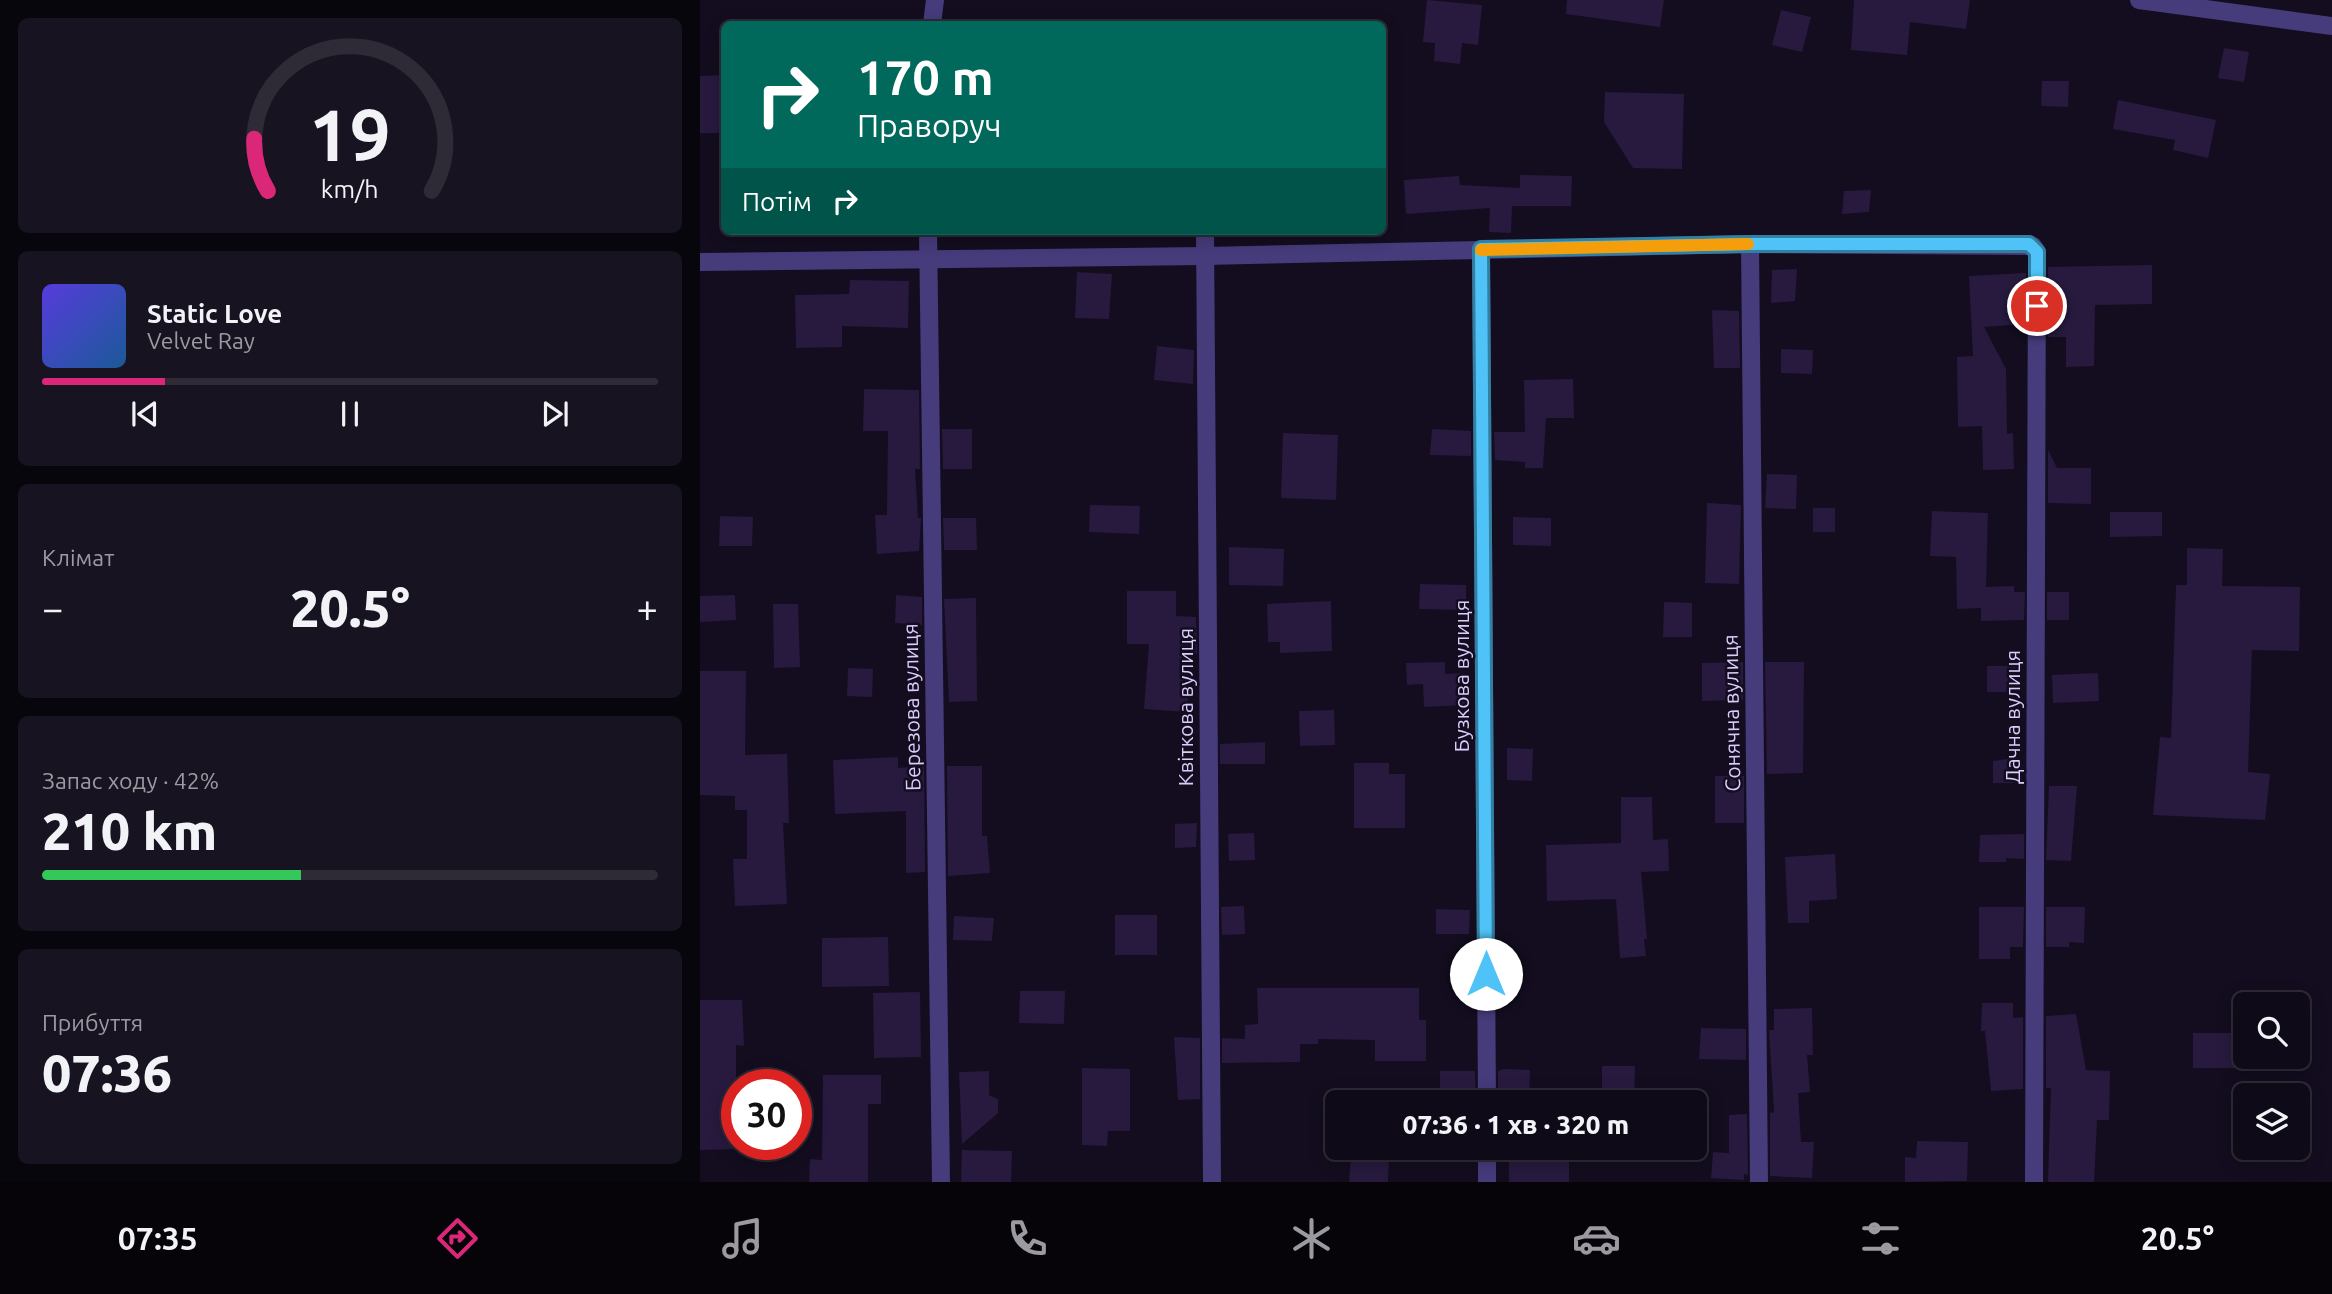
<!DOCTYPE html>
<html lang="uk">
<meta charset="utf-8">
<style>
:root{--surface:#0e0a17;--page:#171320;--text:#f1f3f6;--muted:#9b9aa1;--line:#2e2b36;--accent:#db2777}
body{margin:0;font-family:Ubuntu,sans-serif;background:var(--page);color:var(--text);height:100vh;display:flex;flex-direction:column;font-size:26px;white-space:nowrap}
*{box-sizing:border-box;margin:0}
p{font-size:23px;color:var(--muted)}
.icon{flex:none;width:38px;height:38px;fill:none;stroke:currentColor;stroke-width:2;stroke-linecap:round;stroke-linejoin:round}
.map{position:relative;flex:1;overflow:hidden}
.panel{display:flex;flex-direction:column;gap:18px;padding:18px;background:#08060d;width:700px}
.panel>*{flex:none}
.top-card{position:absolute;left:21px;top:21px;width:665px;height:214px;border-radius:10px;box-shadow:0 4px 18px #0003,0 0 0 2px var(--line);background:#00695c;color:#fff;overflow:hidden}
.buttons{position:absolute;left:1533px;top:992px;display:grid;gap:14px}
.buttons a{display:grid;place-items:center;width:77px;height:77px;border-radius:10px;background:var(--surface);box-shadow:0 4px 18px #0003,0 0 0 2px var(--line);font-size:35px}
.speed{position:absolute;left:21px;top:1069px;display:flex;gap:14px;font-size:35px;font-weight:700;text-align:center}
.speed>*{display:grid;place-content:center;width:91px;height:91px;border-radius:50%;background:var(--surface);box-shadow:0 4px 18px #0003,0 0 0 2px var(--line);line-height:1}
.speed .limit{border:10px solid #d22;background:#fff;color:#111}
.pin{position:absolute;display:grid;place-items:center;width:60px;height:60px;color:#fff;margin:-30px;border:4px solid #fff;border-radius:50%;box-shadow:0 2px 7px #0007}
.me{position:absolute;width:77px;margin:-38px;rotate:0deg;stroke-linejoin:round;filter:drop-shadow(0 0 5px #0008)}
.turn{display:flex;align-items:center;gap:24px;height:147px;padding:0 21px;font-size:32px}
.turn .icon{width:91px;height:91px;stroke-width:2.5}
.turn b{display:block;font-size:49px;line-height:60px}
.then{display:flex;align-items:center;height:66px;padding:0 21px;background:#0003;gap:14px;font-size:26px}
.big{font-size:52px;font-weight:800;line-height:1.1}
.panel .tile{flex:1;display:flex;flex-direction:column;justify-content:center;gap:10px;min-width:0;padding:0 24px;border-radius:10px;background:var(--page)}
.panel .dial{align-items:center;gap:0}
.dial svg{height:182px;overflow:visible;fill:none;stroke:var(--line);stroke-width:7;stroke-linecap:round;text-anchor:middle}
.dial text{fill:var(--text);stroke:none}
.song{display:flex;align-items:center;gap:21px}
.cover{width:84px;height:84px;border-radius:10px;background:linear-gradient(135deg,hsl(250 70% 55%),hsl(210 70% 35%))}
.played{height:7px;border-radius:4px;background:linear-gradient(90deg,var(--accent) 20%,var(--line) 20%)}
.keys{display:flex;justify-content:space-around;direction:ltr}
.heat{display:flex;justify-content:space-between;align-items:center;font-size:38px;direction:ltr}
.charge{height:10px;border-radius:5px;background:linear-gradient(90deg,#34c759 42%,var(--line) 0)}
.trip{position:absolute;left:625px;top:1090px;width:382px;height:70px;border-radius:10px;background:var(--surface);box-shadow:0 4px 18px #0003,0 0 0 2px var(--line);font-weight:800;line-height:70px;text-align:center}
.tab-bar{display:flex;height:112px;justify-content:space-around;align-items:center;background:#060409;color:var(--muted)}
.tab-bar .icon{width:49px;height:49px}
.tab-bar .on{color:var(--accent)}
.tab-bar b{font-size:32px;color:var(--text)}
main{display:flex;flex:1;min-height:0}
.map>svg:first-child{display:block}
</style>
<main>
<section class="panel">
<div class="tile dial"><svg viewBox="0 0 100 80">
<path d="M14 69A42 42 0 1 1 86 69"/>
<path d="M14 69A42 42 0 0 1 8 46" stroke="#db2777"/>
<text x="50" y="56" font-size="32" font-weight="700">19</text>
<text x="50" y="72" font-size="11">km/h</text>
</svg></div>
<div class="tile">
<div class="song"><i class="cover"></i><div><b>Static Love</b><p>Velvet Ray</p></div></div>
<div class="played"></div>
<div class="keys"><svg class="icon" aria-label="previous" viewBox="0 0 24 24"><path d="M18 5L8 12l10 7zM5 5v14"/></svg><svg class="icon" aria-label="pause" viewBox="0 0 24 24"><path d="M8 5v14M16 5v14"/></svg><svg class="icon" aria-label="next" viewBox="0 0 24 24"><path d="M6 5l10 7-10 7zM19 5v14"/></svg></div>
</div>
<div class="tile"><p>Клімат</p>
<div class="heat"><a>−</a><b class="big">20.5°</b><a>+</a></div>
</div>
<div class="tile"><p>Запас ходу · 42%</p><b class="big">210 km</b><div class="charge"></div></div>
<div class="tile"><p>Прибуття</p><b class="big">07:36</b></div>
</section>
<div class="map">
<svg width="1632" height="1182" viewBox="0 0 1632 1182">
<rect width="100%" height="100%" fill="#130d1f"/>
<!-- building -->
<g fill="#271a3e">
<polygon points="727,0 782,5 778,45 762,43 760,64 734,61 735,43 723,42"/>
<polygon points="867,0 964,0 960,27 866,14"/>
<polygon points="1154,0 1270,0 1266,29 1210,22 1207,55 1151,50"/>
<polygon points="1081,10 1111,17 1102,52 1072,45"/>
<polygon points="1524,48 1549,52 1544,82 1518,78"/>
<polygon points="24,75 24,133 0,133 0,76"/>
<polygon points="1342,81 1369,81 1368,107 1341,106"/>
<polygon points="905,92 984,94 982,169 933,168 904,122"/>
<polygon points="1418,100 1516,120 1508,158 1473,150 1475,140 1413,129"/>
<polygon points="820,175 872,176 871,206 812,206 811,233 789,232 790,208 706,214 704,180 759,176 760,185 820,188"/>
<polygon points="1171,190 1169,212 1142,214 1144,191"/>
<polygon points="1452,265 1452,304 1395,305 1394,366 1366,367 1366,337 1348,337 1348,267"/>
<polygon points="1097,269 1095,301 1071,303 1072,270"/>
<polygon points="377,272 412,274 409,319 375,318"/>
<polygon points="1326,273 1325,324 1284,327 1306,369 1307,434 1313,433 1314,469 1283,470 1282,426 1258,427 1257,357 1273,356 1269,276"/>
<polygon points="150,280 209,281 208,328 142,326 142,347 96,348 95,295 149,294"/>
<polygon points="1012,310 1039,311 1040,368 1014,368"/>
<polygon points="457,346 494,350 493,384 454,380"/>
<polygon points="1081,349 1113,350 1112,374 1081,373"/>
<polygon points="873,379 874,418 846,418 843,468 825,468 825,462 795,460 794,432 825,432 824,380"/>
<polygon points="164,389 219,390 220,469 215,469 218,518 221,518 219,551 177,554 175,515 187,515 188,431 163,431"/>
<polygon points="242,429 272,429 272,469 243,469"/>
<polygon points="732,429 771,431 771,456 730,455"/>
<polygon points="583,433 638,435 636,500 581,498"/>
<polygon points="1348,450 1357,468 1391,468 1391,504 1348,503"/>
<polygon points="1067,474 1097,475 1096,509 1065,508"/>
<polygon points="1007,503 1041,505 1039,584 1005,583"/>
<polygon points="390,505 440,506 439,534 389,532"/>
<rect x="1113" y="508" width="22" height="24"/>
<polygon points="1232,511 1288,513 1286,587 1314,586 1314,592 1325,592 1324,620 1281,621 1281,608 1257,609 1256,557 1230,556"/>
<polygon points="1410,512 1462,512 1462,536 1410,537"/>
<polygon points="20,516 53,517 52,546 19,546"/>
<polygon points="813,517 851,518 851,546 813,545"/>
<polygon points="243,518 276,518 277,550 244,550"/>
<polygon points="529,547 584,549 583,586 529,585"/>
<polygon points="1487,548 1523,549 1522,586 1600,587 1599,651 1552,650 1548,772 1570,774 1565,820 1453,815 1460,737 1471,738 1476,585 1487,585"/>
<polygon points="720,584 766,585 766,610 719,609"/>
<polygon points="427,591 476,591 476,616 496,617 497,654 491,654 487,712 444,709 449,644 427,644"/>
<rect x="1347" y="592" width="22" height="28"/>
<polygon points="35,595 36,620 0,622 0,596"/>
<polygon points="196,595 222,597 222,625 195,623"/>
<polygon points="276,598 277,701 249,702 244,599"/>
<polygon points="631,601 632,651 580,653 580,642 568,642 567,604"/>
<polygon points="964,602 992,603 992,637 963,637"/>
<polygon points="73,604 98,604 100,667 74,668"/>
<polygon points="745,662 745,674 764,673 765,705 724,707 723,684 707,685 706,663"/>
<polygon points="1043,662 1043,700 1002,701 1002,663"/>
<polygon points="1065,662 1104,662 1103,773 1067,774"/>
<rect x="1287" y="666" width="29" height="26"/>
<polygon points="148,668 173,669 172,697 147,696"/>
<polygon points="0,671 46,671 45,755 87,754 89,823 83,823 87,904 35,906 33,859 47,859 47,810 35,810 35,796 0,795"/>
<polygon points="1398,673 1399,701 1353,703 1352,675"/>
<polygon points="634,710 635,745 600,746 599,711"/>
<polygon points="565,742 565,764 520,764 520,744"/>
<polygon points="807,748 833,749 832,781 807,780"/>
<polygon points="198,757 198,768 224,766 225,872 206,873 206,811 135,814 133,760"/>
<polygon points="1314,758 1315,783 1293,783 1293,761"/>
<polygon points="654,763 689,763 689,774 705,774 705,828 654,828"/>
<polygon points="247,766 282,766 282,836 287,836 290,873 248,876"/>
<rect x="1015" y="776" width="29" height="47"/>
<polygon points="1349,786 1377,786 1371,861 1346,860"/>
<polygon points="921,797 952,797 953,840 968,839 969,871 941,872 947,939 944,939 946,956 920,958 916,899 847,901 846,845 921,843"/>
<polygon points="497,823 496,847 475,848 475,824"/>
<polygon points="554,833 555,860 529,861 528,834"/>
<polygon points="1324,834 1324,859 1306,858 1306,862 1279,862 1280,835"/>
<polygon points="1135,854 1137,899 1109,901 1109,923 1088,923 1085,857"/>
<polygon points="544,906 545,934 522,935 521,907"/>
<polygon points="1279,907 1324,907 1323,947 1310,947 1310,959 1279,959"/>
<polygon points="1346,907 1385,907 1384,943 1369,942 1369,947 1346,947"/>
<polygon points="736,909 770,910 769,934 736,934"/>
<rect x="415" y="915" width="42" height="40"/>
<polygon points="254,916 294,918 292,941 253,940"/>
<polygon points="188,937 189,986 122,987 122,938"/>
<polygon points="557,988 719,988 719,1020 726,1020 726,1061 675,1061 675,1040 618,1039 618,1044 600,1044 600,1062 522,1063 522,1038 545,1039 545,1025 558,1024"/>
<polygon points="320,991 365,991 364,1024 319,1023"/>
<polygon points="220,992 221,1057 174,1058 173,993"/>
<polygon points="0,1000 42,1000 44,1046 36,1045 36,1149 0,1150"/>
<polygon points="1282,1003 1313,1003 1313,1018 1323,1017 1323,1089 1291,1091 1285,1031 1281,1031"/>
<polygon points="1112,1008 1113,1055 1107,1055 1110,1092 1098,1093 1101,1142 1114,1142 1112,1178 1070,1176 1070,1113 1074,1112 1069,1030 1074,1030 1074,1009"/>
<polygon points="1376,1014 1386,1070 1410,1071 1409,1120 1397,1120 1394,1182 1348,1182 1351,1088 1346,1088 1346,1016"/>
<polygon points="1001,1028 1046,1029 1046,1060 999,1059"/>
<rect x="1493" y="1033" width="48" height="35"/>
<polygon points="474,1037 500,1038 500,1099 478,1100"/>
<polygon points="902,1066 935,1066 934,1102 902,1102"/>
<polygon points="382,1068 430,1069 430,1131 408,1131 407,1146 382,1145"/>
<polygon points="804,1069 830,1070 829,1102 798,1102 798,1071"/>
<polygon points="289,1071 289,1095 298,1099 298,1113 262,1144 259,1072"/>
<polygon points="740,1071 775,1071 776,1102 740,1102"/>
<polygon points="123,1075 181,1075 181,1104 168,1104 168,1182 109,1182 110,1159 122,1160"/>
<polygon points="1047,1114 1048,1175 1044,1174 1044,1180 1011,1178 1013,1152 1029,1153 1029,1115"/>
<polygon points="1217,1141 1268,1142 1267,1181 1205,1182 1205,1157 1216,1158"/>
<polygon points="826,1148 860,1148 860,1156 869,1155 869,1182 809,1182 809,1156 826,1156"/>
<polygon points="262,1150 312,1151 311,1182 261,1182"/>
<polygon points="651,1155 689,1156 688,1182 649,1182"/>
</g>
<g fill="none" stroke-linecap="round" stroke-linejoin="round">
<!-- minor -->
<g stroke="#463b7b" stroke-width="18">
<polyline points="1439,0 1632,26"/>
<polyline points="232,24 235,0"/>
<polyline points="228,231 241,1182"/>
<polyline points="505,231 512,1182"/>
<polyline points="1050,244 1059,1182"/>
<polyline points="781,249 787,1102"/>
<polyline points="0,262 505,256 1050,244 1333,246 1337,252 1334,1182"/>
<polyline points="787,1148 787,1182"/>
</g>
</g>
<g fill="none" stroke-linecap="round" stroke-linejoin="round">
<!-- route casing -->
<g stroke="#337fa1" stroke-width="18">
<polyline id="route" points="786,974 781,249 1051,244 1329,244 1337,252 1337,306"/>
</g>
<!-- route -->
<use href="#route" stroke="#4fc3f7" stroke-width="12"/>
<!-- slow -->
<polyline stroke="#f59e0b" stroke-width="12" points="781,250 1048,244"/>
</g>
<g text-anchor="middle" stroke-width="5" stroke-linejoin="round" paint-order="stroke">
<!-- street labels -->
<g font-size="21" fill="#d9cdfc" stroke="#130d1f">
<text transform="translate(762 676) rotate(-90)" y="7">Бузкова вулиця</text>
<text transform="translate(212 707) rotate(-91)" y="7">Березова вулиця</text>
<text transform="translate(486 707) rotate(-90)" y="7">Квіткова вулиця</text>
<text transform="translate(1032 713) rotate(-91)" y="7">Сонячна вулиця</text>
<text transform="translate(1313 717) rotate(-90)" y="7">Дачна вулиця</text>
</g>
</g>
</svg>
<div class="buttons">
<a><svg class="icon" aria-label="search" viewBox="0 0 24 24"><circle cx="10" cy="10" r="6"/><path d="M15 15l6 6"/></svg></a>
<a><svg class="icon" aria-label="layers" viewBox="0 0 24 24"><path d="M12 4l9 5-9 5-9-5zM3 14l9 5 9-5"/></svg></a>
</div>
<div class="speed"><div class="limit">30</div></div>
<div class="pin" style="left:1337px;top:306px;background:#d93025"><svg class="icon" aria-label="arrive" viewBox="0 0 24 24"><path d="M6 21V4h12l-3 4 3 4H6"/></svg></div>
<svg class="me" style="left:786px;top:974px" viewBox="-20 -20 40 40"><circle r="19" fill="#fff"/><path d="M0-13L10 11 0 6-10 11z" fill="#4fc3f7"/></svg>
<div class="trip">07:36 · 1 хв · 320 m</div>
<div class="top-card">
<div class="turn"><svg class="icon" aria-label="right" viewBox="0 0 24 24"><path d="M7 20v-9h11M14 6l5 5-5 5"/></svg><div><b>170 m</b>Праворуч</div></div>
<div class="then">Потім<svg class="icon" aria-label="right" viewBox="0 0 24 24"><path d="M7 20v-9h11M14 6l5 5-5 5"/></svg></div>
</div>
</div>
</main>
<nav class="tab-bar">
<b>07:35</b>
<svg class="icon on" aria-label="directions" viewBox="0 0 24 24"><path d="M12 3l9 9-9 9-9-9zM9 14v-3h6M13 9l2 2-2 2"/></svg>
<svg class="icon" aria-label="music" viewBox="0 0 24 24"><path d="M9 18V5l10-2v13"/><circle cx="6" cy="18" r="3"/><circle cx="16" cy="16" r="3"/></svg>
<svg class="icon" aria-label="phone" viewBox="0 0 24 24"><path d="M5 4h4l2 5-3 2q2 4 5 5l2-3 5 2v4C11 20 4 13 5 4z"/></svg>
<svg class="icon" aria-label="climate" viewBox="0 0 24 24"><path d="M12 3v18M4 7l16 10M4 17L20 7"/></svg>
<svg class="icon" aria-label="car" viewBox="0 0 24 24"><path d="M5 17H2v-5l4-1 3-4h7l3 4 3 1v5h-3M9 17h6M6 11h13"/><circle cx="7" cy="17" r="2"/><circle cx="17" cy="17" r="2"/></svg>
<svg class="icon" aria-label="filters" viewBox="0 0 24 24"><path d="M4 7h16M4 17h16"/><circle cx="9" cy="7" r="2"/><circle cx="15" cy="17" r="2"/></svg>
<b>20.5°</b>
</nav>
